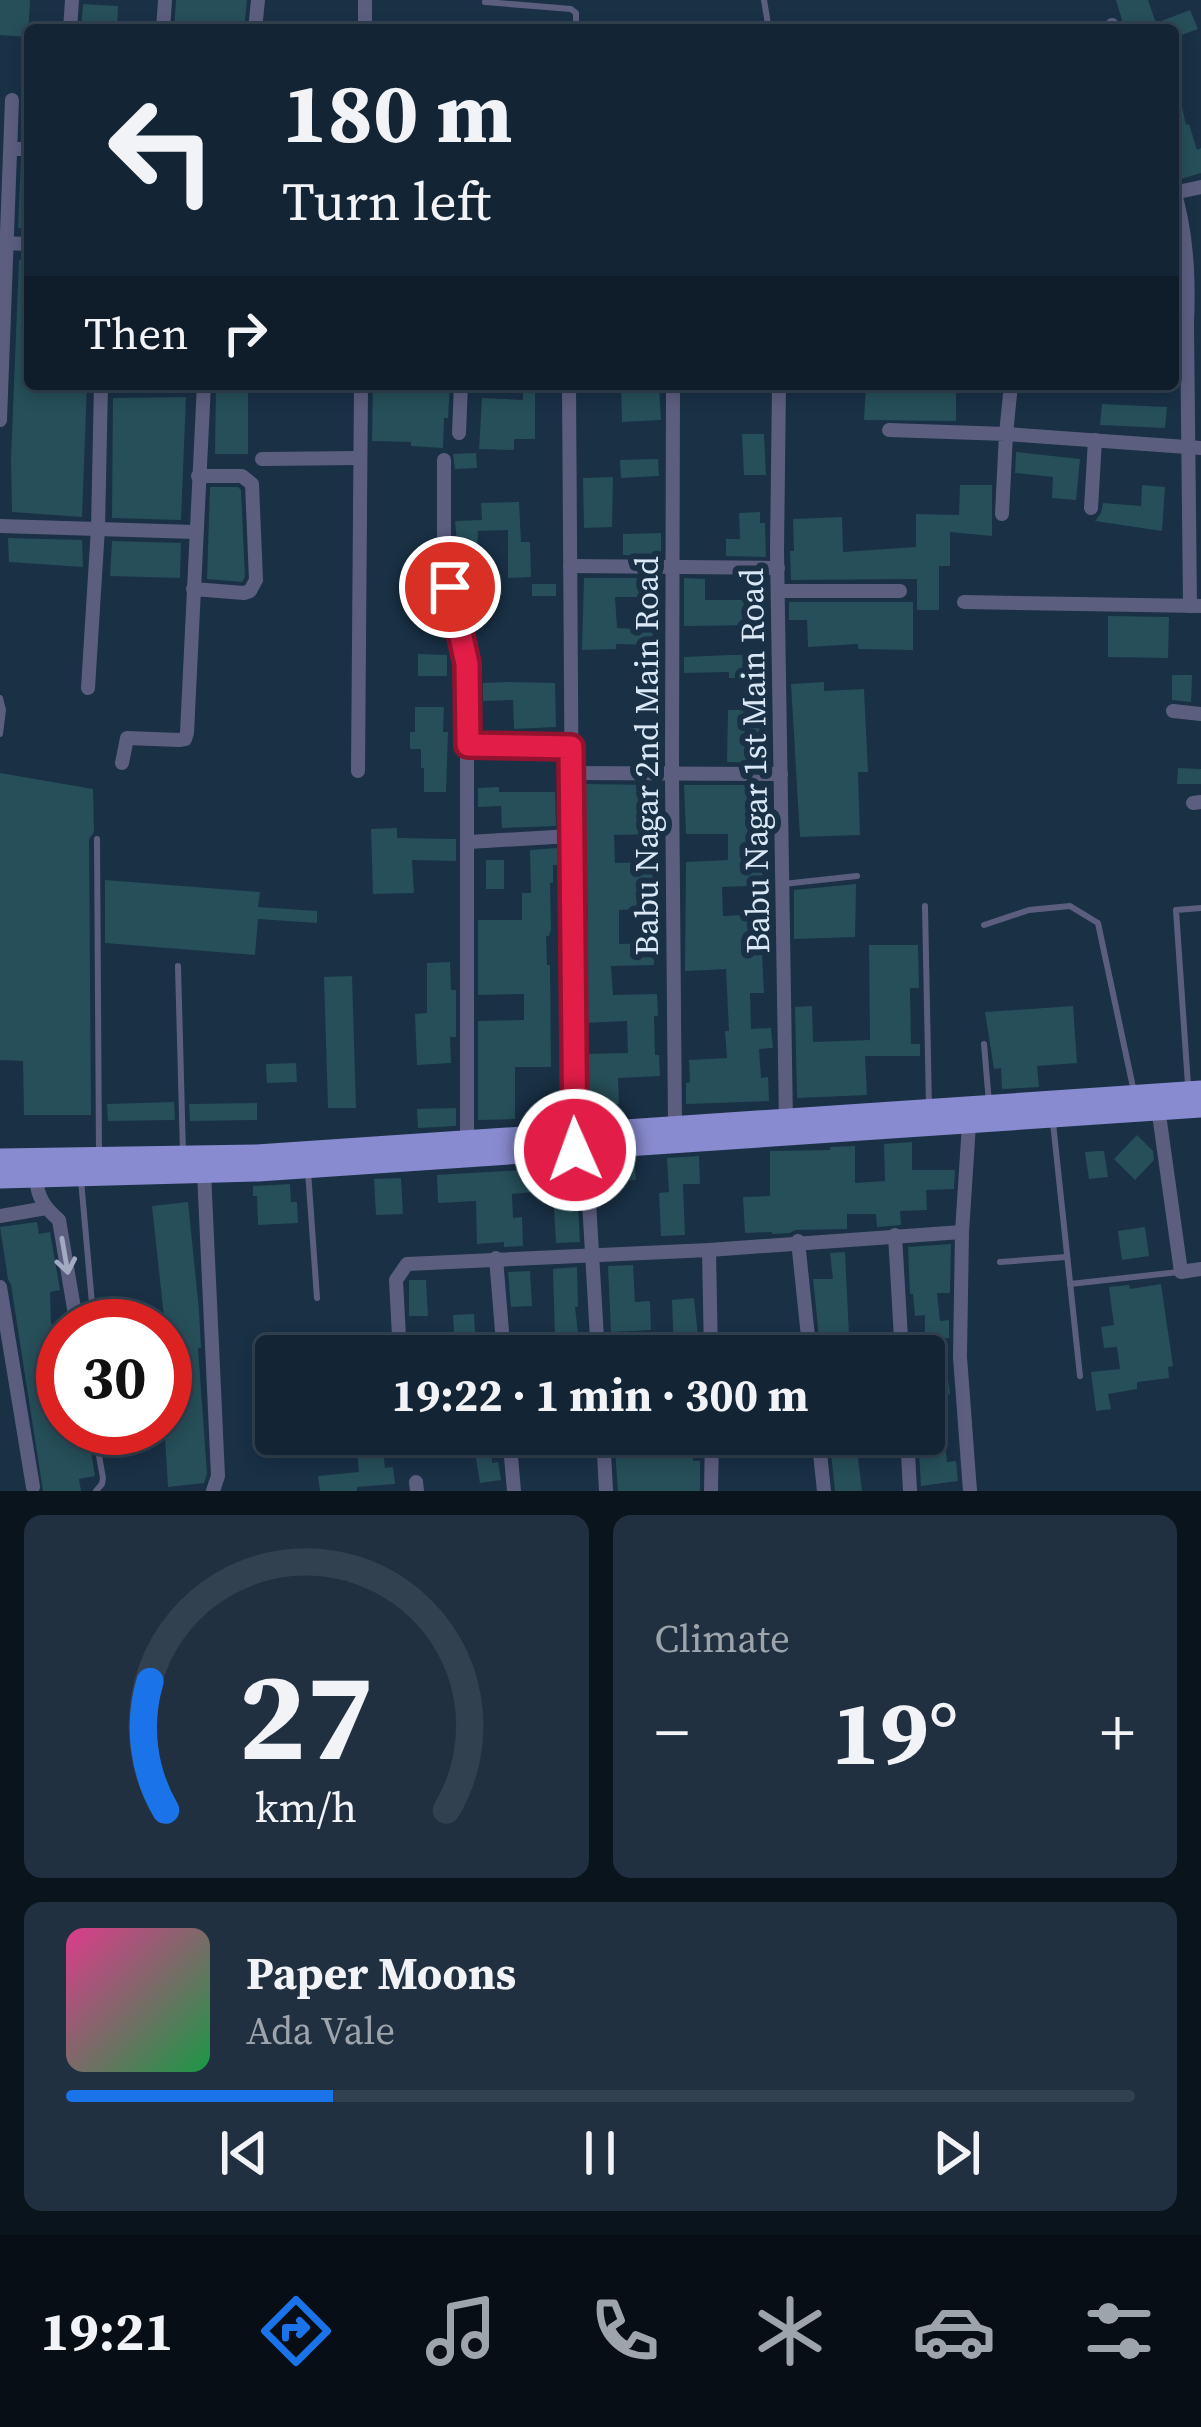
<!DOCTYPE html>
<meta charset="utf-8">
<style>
:root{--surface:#132434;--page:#203040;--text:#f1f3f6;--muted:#9da4ac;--line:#32414f;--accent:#1a73e8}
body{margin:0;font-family:"Source Serif 4",serif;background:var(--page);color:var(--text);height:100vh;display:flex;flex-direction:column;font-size:45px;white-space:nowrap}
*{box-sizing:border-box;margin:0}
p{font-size:39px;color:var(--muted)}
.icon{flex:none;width:66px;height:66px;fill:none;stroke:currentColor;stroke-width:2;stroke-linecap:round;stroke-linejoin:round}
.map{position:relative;height:1491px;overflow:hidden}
.details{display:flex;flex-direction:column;gap:24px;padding:24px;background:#0a141d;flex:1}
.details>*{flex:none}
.top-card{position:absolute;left:24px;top:24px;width:1155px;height:366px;border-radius:12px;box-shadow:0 6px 18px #0003,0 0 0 3px var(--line);background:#132434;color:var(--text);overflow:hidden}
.speed{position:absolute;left:36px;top:1299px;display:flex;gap:24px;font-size:60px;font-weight:700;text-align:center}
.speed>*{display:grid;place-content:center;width:156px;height:156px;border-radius:50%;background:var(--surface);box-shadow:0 6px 18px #0003,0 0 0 3px var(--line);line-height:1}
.speed .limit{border:18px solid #d22;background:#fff;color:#111}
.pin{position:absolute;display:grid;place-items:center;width:102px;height:102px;color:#fff;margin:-51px;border:6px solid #fff;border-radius:50%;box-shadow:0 3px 12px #0007}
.me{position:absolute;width:132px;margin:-66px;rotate:358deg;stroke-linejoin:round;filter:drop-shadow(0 0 9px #0008)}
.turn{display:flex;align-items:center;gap:42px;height:252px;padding:0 60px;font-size:54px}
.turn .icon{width:156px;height:156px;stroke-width:2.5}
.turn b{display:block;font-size:84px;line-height:102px}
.then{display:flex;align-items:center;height:114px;padding:0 60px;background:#0003;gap:24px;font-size:45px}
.big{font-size:90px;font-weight:700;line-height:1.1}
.details .card{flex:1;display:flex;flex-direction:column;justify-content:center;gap:18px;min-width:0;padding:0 42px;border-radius:18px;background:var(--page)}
.details .dial{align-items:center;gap:0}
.dial svg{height:312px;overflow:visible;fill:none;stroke:var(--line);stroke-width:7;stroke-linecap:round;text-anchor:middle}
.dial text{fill:var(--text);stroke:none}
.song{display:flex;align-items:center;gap:36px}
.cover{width:144px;height:144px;border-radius:18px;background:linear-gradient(135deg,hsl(330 70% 55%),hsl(140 70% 35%))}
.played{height:12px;border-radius:6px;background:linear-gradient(90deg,var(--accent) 25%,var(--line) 25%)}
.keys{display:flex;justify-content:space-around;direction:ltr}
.heat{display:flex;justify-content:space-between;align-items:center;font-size:66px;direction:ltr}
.details .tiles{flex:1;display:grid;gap:24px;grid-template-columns:1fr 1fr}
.card:last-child{grid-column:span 2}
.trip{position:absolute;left:255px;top:1335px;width:690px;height:120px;border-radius:12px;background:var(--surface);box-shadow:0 6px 18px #0003,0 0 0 3px var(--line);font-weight:700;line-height:120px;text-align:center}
.tabs{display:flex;height:192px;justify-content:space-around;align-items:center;background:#080e15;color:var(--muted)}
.tabs .icon{width:84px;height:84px}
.tabs .selected{color:var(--accent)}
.tabs b{font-size:54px;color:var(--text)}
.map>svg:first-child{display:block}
</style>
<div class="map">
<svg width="1201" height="1491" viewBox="0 0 1201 1491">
<rect width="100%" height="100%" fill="#193045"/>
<!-- building -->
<g fill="#264f59">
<polygon points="0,0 30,0 28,37 0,35"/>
<polygon points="176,0 247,0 244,30 174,30"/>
<polygon points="1116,0 1148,0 1156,23 1190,10 1198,29 1173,38 1173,30 1125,30"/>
<polygon points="83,4 118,6 117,30 81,30"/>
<polygon points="1178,89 1186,125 1189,124 1197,150 1201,148 1201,173 1181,179 1173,159 1173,90"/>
<polygon points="21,160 30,160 30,229 18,228"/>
<polygon points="19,260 30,260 30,387 57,388 58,384 87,384 82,517 12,512 11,458"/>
<polygon points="216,384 248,384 248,454 215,454"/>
<polygon points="373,384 450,385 448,418 444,418 443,448 411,446 411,442 372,441"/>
<polygon points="523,384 535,384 535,439 514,439 514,450 479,449 482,398 523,400"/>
<polygon points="621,384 659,384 661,420 622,422"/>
<polygon points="866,384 956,384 956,421 864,420"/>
<polygon points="186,397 181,520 112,518 113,398"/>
<polygon points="1102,404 1167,407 1165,428 1100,425"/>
<polygon points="742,434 764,434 766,475 744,475"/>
<polygon points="1016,452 1080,459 1076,500 1052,498 1053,477 1015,473"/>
<polygon points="476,453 477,468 455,469 453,454"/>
<polygon points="658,459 659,476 621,478 620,460"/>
<polygon points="613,477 612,527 584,528 583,478"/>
<polygon points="960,485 992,485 992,536 950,532 950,566 939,566 939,610 917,610 917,579 791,580 790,551 794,551 793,519 842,517 843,552 916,547 916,514 959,515"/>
<polygon points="1142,485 1165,487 1162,531 1095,521 1101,513 1103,503 1141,506"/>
<polygon points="210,487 238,487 241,490 245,577 242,582 207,579"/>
<polygon points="519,502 521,542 530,542 531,577 508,578 508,530 478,531 476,575 460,575 455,521 482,520 481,503"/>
<polygon points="760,512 760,523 765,523 766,557 726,556 726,539 740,539 739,513"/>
<polygon points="661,533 661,556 623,555 623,534"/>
<polygon points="8,538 82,540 83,567 9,562"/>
<polygon points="112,541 181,543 180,578 110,576"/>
<polygon points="478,574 501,574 502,595 478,595"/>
<polygon points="584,578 661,578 661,597 615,597 617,628 657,630 657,645 616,644 616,649 582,650"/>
<polygon points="684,578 705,579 705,600 766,600 766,625 684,626"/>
<rect x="532" y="584" width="24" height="12"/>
<polygon points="789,602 913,602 913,650 858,649 858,644 808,647 807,620 789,620"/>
<polygon points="1108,616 1169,617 1168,658 1108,657"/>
<polygon points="418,654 447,655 447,676 418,676"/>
<polygon points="729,655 764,655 764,678 729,678 729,672 684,673 684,657"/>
<polygon points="1172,675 1192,675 1191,702 1172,700"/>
<polygon points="508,682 555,683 556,727 514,729 513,700 483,701 483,683"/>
<polygon points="824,682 824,691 864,689 868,772 858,772 860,835 800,837 791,684"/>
<polygon points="415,707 444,707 443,732 448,732 446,792 424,792 424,768 421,768 421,749 410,749 410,732 415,732"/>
<polygon points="767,709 767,731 763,731 764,763 727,762 728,710"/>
<polygon points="1178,768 1201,769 1201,784 1177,784"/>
<polygon points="0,773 93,789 94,832 89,839 91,1115 24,1115 23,1061 0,1060"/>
<polygon points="583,784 656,785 660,834 614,835 615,863 653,862 655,908 619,910 619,944 654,943 654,965 611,966 613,995 657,994 658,1016 654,1016 655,1055 659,1055 660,1076 618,1078 619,1104 599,1105 599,1100 585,1101 585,1054 628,1053 627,1021 584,1023 584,919 588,919 587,888 584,888"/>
<polygon points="684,785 769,785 766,831 770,885 722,887 723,916 744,915 744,920 761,919 761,926 768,926 767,954 762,955 764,993 750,993 751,1029 771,1028 773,1048 759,1049 761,1078 768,1077 769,1101 686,1104 686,1083 690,1082 689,1060 727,1058 725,1031 729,1031 726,969 685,971 686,862 728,860 728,834 686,834"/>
<polygon points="499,787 499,792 555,792 556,826 502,828 501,806 478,807 478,788"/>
<polygon points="397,828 397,838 456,839 456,861 412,860 414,893 373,894 371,829"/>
<polygon points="557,848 558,865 553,865 553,883 550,883 551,929 549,936 546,936 547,965 550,965 551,1067 515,1067 515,1119 478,1120 478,1021 524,1020 524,994 478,995 478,920 522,920 522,893 531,893 530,850"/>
<rect x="486" y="860" width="18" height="29"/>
<polygon points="105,880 260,892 258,907 317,911 317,923 258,919 255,955 105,943"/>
<polygon points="856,884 855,937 794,939 794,890"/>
<polygon points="869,945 918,945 919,988 910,988 911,1044 920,1044 920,1056 865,1056 867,1095 797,1098 795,1007 812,1006 813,1042 870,1040"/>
<polygon points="450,962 451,990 456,990 456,1037 450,1037 451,1063 417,1065 415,1014 427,1013 427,963"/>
<polygon points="352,976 356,1108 328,1108 324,977"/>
<polygon points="1073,1006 1077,1063 1037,1066 1039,1087 1002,1089 1001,1068 994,1069 985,1012"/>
<polygon points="296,1063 297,1082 267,1083 266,1064"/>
<polygon points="174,1102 175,1120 108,1121 107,1104"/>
<polygon points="257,1103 257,1120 190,1121 189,1104"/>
<polygon points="456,1108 456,1126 418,1128 417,1109"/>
<polygon points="1137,1135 1153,1151 1154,1160 1135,1180 1114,1159"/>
<polygon points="912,1142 912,1170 955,1170 954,1189 926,1190 927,1210 900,1211 901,1225 877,1227 876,1214 847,1214 847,1229 795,1230 790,1233 772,1234 772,1232 745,1233 743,1197 770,1196 770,1151 830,1150 830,1147 855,1146 855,1183 885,1181 884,1144"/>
<polygon points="1099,1151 1104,1151 1108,1177 1089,1179 1085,1152"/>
<polygon points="699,1156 700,1184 683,1184 685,1235 661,1236 659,1193 669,1192 667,1158"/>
<polygon points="634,1160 636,1180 599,1182 599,1163"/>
<polygon points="576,1167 580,1242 556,1243 553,1190 512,1194 513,1218 522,1217 523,1246 504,1247 504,1242 477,1244 476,1201 438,1203 437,1175"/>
<polygon points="401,1178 403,1214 376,1215 374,1179"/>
<polygon points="290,1184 291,1202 297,1202 298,1223 258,1225 257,1196 253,1196 253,1186"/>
<polygon points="188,1202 199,1310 201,1348 198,1348 207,1474 204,1483 168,1487 165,1437 165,1326 152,1206"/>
<polygon points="37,1222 39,1234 50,1232 60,1290 50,1292 51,1323 54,1326 63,1325 63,1428 87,1428 95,1476 79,1479 81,1491 43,1491 11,1285 8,1279 0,1227"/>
<polygon points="1145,1227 1149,1256 1122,1260 1118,1231"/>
<polygon points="951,1244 950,1293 937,1293 940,1321 949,1320 949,1338 933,1339 936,1375 947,1373 950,1394 924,1398 925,1315 915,1316 913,1294 910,1294 908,1247"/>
<polygon points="845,1252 850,1356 821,1356 813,1279 833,1279 830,1253"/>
<polygon points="633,1265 635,1302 650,1301 651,1330 611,1332 608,1266"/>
<polygon points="577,1267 578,1307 575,1307 579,1342 564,1344 563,1337 555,1337 553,1269"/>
<polygon points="530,1271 532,1306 511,1307 508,1272"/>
<polygon points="409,1280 426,1280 428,1316 409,1316"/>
<polygon points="1161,1284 1173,1366 1168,1367 1169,1378 1137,1382 1137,1389 1108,1394 1111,1409 1096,1411 1091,1372 1120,1369 1117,1347 1104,1348 1101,1327 1114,1325 1109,1287 1129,1285 1130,1289"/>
<polygon points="694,1298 700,1356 679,1356 679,1351 674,1351 672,1300"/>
<polygon points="474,1314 475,1332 454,1333 453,1315"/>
<polygon points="750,1332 752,1356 722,1356 722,1334"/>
<polygon points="384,1343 385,1356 333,1356 333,1348"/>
<polygon points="465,1344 465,1356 411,1356 411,1346"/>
<polygon points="442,1434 491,1434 492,1463 498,1462 501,1480 480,1483 475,1452 412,1456 415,1437"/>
<polygon points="692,1434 693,1461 700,1461 700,1491 618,1491 614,1435"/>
<polygon points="829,1434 855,1434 862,1491 835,1491"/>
<polygon points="918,1434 931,1434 933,1446 945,1444 947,1462 956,1461 958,1481 921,1486"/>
<polygon points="374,1436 375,1443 382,1442 385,1468 393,1467 395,1484 357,1487 357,1491 320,1491 318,1476 359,1472 356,1438"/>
</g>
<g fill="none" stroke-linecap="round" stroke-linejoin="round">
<!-- lane -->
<g stroke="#5c5e80" stroke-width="6">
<polyline points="764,0 769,30"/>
<polyline points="485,2 571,9 576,13 576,30"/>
<polyline points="0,698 3,710 0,734"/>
<polyline points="97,839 99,1155"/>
<polyline points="783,884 857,876"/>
<polyline points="925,906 929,1107"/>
<polyline points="984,925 1029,910 1070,906 1098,923 1134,1092"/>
<polyline points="178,966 183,1153"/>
<polyline points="984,1044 989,1103"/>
<polyline points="1188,1085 1176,910 1201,908"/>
<polyline points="1053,1123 1080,1376"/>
<polyline points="308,1171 317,1298"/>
<polyline points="81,1180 94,1326"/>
<polyline points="1000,1262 1066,1257"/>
<polyline points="1070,1284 1179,1272"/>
<polyline points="94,1428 103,1478 102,1484 96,1491"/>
<polyline points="104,1428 106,1454"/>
</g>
<!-- street -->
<g stroke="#5c5e80" stroke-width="14">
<polyline points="1112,25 1114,30"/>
<polyline points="70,30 72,0"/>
<polyline points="163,30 165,0"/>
<polyline points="255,30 258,0"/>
<polyline points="365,30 365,0"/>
<polyline points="11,149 30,149"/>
<path d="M1173 187C1187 232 1189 277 1187 324"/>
<polyline points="1173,193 1201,187"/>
<polyline points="0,243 30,244"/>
<polyline points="1173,323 1187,324 1190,606"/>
<polyline points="569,384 574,1140"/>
<polyline points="673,384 672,775 675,1128"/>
<polyline points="779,384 777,551 786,1123"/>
<polyline points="1011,384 1006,434 1201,448"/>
<polyline points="0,420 12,100"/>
<polyline points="889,430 1006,434 1002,514"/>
<polyline points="459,433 461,384"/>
<polyline points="262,459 360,458"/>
<polyline points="444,460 444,535 450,587 467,665 467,1141"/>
<polyline points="1091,508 1095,440"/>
<polyline points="0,526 195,532"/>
<polyline points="570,566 778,568"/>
<polyline points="193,589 244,593 250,591 256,580 252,484 242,476 198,476"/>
<polyline points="778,591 900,591"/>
<polyline points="964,602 1201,606"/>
<polyline points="88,688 98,528 101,384"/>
<polyline points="1173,711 1201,714"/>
<polyline points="468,745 571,747"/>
<polyline points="122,763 127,738 179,740 185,739 187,733 204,384"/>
<polyline points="358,771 361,384"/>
<polyline points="571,773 781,774"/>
<polyline points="1193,803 1201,802"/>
<polyline points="469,842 571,836"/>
<polyline points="1158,1107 1181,1272 1201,1269"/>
<polyline points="969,1124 962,1232 960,1357 970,1491"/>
<polyline points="586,1150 598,1356"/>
<polyline points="204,1172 218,1476 213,1491"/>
<path d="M36 1179C38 1198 44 1207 59 1220L77 1326"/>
<polyline points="0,1216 46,1208"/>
<polyline points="895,1235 902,1356"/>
<polyline points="798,1241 810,1356"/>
<polyline points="709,1250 711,1356"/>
<polyline points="496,1258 504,1356"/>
<polyline points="0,1287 33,1487"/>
<polyline points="400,1356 396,1280 407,1264 709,1250 962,1232"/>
<polyline points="404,1434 404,1441"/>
<polyline points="509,1434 514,1491"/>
<polyline points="603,1434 606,1491"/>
<polyline points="818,1434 824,1491"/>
<polyline points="907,1434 910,1491"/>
<polyline points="416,1482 417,1491"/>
<polyline points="711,1491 712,1434"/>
</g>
<!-- primary -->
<g stroke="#898bd1" stroke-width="21">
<polyline points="0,1159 257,1155 1201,1091"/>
<polyline points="0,1178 258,1171 1201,1107"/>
</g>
</g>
<!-- one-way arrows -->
<defs><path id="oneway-shaft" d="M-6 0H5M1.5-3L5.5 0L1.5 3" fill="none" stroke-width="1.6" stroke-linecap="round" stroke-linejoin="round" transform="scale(3)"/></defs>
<use stroke="#a1aac1" href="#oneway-shaft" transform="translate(65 1256) rotate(80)"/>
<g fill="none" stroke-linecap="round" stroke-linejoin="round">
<!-- route casing -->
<g stroke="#92132f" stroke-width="30">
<polyline id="route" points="450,587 467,664 468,745 571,747 575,1150"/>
</g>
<!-- route -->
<use href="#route" stroke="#e11d48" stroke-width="21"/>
</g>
<g text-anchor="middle" stroke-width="12" stroke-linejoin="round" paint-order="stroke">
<!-- street labels -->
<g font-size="33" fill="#dae8f6" stroke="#193045">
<text transform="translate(646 756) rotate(-90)" y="12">Babu Nagar 2nd Main Road</text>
<text transform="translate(754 761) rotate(-91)" y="12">Babu Nagar 1st Main Road</text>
</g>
</g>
</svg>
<div class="speed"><div class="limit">30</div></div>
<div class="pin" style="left:450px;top:587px;background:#d93025"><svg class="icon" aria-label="arrive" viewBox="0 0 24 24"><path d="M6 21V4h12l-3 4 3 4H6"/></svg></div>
<svg class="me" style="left:575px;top:1150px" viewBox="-20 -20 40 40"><circle r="17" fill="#e11d48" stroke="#fff" stroke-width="3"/><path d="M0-11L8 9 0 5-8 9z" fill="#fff"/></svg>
<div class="trip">19:22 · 1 min · 300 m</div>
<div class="top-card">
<div class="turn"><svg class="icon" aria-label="left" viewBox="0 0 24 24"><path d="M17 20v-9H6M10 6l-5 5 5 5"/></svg><div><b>180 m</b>Turn left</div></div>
<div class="then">Then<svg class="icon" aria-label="right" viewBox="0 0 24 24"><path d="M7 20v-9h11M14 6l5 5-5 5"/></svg></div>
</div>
</div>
<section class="details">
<div class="tiles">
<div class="card dial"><svg viewBox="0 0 100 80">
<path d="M14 69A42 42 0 1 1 86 69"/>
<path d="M14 69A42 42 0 0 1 10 36" stroke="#1a73e8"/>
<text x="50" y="56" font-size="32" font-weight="700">27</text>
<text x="50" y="72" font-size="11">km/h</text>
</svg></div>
<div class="card"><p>Climate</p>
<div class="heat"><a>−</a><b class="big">19°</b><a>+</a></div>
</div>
<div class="card">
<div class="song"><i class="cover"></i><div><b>Paper Moons</b><p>Ada Vale</p></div></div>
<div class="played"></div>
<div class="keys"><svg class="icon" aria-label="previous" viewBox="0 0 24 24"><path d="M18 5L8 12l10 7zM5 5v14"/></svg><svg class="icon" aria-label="pause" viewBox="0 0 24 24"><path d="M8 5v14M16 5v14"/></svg><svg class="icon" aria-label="next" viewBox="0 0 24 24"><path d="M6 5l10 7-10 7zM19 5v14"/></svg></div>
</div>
</div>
</section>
<nav class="tabs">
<b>19:21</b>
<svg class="icon selected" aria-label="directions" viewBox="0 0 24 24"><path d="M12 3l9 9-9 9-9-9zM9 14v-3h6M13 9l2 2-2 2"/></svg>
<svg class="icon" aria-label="music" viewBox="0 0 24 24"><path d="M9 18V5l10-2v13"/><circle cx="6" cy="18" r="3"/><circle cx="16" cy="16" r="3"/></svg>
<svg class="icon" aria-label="phone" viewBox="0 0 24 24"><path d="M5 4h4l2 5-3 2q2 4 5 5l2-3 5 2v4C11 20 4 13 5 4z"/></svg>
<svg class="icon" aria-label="climate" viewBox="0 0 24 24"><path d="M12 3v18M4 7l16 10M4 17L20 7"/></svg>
<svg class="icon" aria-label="car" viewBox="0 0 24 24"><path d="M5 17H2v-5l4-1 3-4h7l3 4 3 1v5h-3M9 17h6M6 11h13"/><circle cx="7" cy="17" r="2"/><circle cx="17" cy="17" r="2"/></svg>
<svg class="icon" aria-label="filters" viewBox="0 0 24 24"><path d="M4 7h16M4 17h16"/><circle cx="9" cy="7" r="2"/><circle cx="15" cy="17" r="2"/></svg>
</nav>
